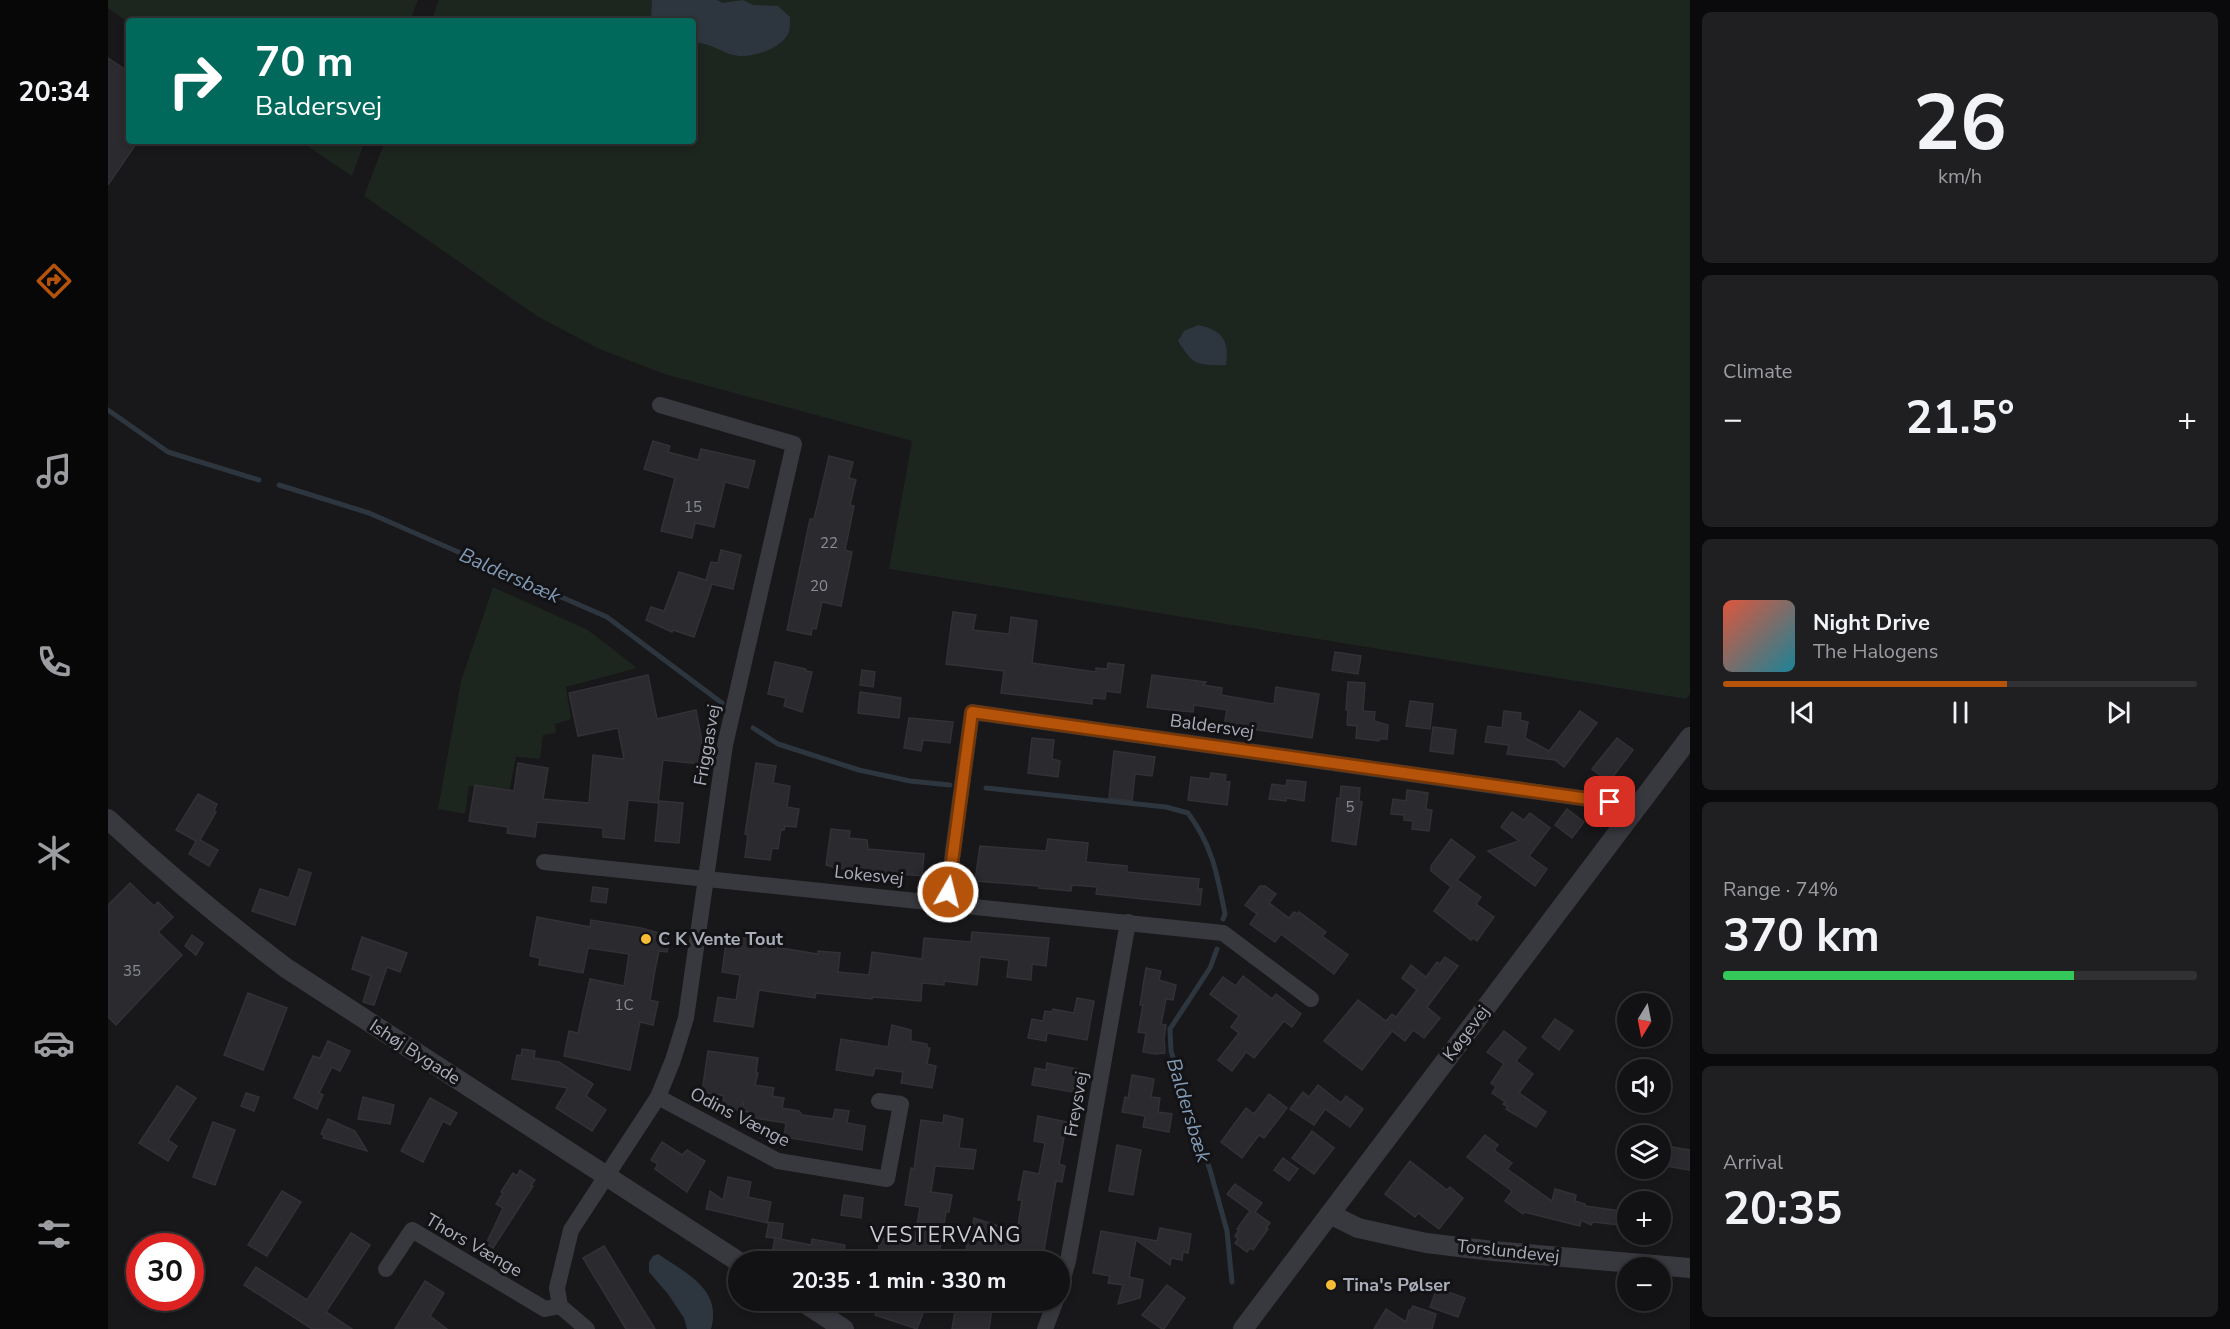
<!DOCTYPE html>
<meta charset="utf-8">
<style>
:root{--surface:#121114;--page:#1f1f22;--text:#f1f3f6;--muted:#9c9da0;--line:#313134;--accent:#b45309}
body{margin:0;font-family:"Nunito Sans",sans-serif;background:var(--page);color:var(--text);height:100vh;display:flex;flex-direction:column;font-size:22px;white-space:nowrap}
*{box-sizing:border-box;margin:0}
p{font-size:20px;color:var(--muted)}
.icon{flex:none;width:33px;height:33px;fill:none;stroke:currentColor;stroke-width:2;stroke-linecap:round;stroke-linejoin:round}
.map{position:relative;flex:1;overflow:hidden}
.details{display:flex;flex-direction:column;gap:12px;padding:12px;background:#0a090b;width:540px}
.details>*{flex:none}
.hud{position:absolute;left:18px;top:18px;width:570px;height:126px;border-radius:6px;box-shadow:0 3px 9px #0003,0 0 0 2px var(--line);background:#00695c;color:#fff;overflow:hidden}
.needle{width:39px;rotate:190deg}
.tools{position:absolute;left:1509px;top:993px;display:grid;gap:12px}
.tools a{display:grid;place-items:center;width:54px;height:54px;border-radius:50%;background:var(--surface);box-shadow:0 3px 9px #0003,0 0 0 2px var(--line);font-size:30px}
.speed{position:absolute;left:18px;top:1233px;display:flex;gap:12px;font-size:30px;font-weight:700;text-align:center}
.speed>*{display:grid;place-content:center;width:78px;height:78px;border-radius:50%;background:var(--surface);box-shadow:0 3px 9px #0003,0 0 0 2px var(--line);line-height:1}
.speed .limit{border:9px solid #d22;background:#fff;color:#111}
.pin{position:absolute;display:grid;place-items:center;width:51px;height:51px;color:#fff;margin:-26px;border-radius:12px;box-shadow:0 3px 9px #0006}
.me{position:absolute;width:66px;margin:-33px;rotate:8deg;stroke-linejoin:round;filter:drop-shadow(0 0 4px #0008)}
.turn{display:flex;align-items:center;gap:21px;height:126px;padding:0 30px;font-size:27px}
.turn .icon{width:78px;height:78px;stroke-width:2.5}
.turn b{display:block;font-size:42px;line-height:51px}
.big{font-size:45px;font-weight:700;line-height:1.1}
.details .tile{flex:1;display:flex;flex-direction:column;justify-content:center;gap:9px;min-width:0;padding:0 21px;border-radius:9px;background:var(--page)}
.details .dial{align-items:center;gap:0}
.dial b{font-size:78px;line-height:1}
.song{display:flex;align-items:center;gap:18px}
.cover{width:72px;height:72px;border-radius:9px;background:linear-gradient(135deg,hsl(10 70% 55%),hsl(190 70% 35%))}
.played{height:6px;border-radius:3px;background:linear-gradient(90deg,var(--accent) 60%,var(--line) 60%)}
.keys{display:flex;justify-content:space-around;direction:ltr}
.heat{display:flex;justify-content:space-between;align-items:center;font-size:33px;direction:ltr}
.charge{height:9px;border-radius:4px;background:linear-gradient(90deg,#34c759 74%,var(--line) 0)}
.trip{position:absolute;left:620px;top:1251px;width:342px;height:60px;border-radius:30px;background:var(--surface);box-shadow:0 3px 9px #0003,0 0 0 2px var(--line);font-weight:700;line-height:60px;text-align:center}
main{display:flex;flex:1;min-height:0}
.tab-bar{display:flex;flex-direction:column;width:108px;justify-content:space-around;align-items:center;background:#070708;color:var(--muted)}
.tab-bar .icon{width:42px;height:42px}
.tab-bar .selected{color:var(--accent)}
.tab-bar b{font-size:27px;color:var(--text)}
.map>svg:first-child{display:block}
</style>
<main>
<nav class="tab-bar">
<b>20:34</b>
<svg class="icon selected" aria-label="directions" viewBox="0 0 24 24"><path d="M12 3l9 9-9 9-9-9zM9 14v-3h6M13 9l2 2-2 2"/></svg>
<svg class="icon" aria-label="music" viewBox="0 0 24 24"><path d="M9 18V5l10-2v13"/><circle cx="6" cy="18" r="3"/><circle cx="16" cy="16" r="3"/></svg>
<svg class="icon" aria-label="phone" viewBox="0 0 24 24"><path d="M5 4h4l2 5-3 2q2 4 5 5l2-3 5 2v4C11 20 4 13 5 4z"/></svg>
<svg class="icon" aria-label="climate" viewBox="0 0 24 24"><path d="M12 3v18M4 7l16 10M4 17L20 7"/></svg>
<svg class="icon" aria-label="car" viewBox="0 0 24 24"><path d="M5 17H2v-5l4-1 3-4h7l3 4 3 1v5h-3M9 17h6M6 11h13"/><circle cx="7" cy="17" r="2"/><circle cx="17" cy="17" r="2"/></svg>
<svg class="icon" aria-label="filters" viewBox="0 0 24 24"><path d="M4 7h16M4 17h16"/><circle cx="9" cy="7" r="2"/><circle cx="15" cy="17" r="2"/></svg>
</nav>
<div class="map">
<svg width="1582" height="1329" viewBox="0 0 1582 1329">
<rect width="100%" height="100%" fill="#18171a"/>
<!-- green -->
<g fill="#1d251f">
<polygon points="0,0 310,0 302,21 21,21 21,23 0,8"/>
<polygon points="331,0 1582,0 1582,694 1578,699 781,569 804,441 556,374 489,348 429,316 256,196 277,141 585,141 585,21 323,21"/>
<polygon points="192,141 257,141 244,176"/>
<polygon points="385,587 480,630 529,668 458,687 463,719 447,724 448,733 435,735 432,759 408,757 401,792 361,786 357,814 330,809 353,681"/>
</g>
<!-- water -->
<g fill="#2d363e">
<path d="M544 0H609L615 3 635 0 645 5 670 6 682 17C682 21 682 28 681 32 675 48 647 57 631 56 615 55 602 41 585 43V21H543Z"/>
<path d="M1090 325C1113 330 1122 339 1118 365 1088 365 1086 366 1070 341L1076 331Z"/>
<path d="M550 1254C576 1272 615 1289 603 1329H579L576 1318 560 1294 541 1272V1262L545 1256Z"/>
</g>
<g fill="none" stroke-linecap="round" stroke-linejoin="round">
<!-- stream -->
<g stroke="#2d363e" stroke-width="5">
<polyline points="0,410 60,452 151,480"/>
<polyline points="171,485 261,513 499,617 614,703"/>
<polyline points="645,728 670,744 751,770 802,781 842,785"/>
<path d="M878 788 1058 807 1080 813C1105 847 1109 874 1117 914L1115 919"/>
<polyline points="1109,949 1102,968 1062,1029 1063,1051 1102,1170 1119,1231 1124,1282"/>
</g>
</g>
<!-- building -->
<g fill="#2b2a2e" stroke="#323136" stroke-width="1.5">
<polygon points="0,58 21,72 21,141 30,141 0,185"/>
<polygon points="545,441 562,446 560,452 590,460 593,449 647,461 640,488 617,482 606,527 587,523 584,538 553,531 567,478 536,469"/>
<polygon points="721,456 745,462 741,478 748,480 742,505 746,506 737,550 744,552 733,606 714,602 708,629 704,628 703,635 679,630 702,519 706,519"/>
<polygon points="613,550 633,555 625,589 604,584 586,637 565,630 564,632 538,620 543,607 556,611 571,572 598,580 603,562 610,563"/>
<polygon points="845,612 868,615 865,630 901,634 903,617 929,621 924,663 988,672 988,668 999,669 1000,663 1016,665 1012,693 998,691 997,699 984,698 984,704 893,693 896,671 838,664"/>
<polygon points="1227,652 1253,656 1250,674 1224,670"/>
<polygon points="667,662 698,669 698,671 704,672 694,712 676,706 678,698 660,694"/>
<polygon points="754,670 767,672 765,687 752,685"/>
<polygon points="540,675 549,719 588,710 595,746 592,764 555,760 550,803 520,800 516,839 495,837 495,828 429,822 427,837 399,833 400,827 361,821 367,785 406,791 410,763 440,768 435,799 481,803 485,755 516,759 510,728 470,736 461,693"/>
<polygon points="1044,675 1098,682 1095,685 1114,688 1113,695 1166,704 1168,687 1211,694 1204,738 1116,725 1119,710 1086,705 1085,712 1073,711 1039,707"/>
<polygon points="1240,682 1257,683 1255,711 1267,712 1266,721 1280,725 1279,739 1271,739 1271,741 1248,738 1249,726 1239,725 1240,710 1238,710"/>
<polygon points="752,692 793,698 791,718 750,713"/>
<polygon points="1302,701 1325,704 1322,729 1298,726"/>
<polygon points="1396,711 1413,713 1412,720 1420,722 1417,738 1441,751 1472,711 1489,723 1456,767 1447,760 1399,754 1401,745 1377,742 1380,726 1394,728"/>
<polygon points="801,718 845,722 842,743 815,740 813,751 796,748"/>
<polygon points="1325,727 1348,730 1345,754 1322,751"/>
<polygon points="924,738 946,740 944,759 952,761 950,777 920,773"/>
<polygon points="1509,738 1525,750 1501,782 1484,769"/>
<polygon points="1006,751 1047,757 1044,776 1027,774 1024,801 1001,798"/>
<polygon points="648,763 668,766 665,783 682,786 679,807 691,809 688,827 677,826 676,830 673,830 670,849 664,848 662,860 637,857 640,835 637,834"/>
<polygon points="1103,773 1118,775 1117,781 1122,782 1119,805 1080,800 1083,777 1102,779"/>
<polygon points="1179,780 1198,782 1196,801 1178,798 1178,801 1161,799 1164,784 1178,786"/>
<polygon points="1233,786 1252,788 1251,801 1254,802 1248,845 1224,841 1229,798 1232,799"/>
<polygon points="1299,790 1320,793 1318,809 1324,810 1321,831 1304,829 1305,821 1296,820 1296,815 1283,814 1285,799 1298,801"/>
<polygon points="90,794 109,804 106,811 108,812 92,840 110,850 101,866 81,854 88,841 68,830"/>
<polygon points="551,801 575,803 571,843 547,841"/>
<polygon points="1459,809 1476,822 1464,838 1447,825"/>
<polygon points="1404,812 1416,820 1422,813 1442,828 1421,856 1439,869 1427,886 1380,851 1411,841 1393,827"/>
<polygon points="723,829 742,831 741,838 759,840 760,849 816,854 814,876 728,868 718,865"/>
<polygon points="940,839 980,843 978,862 1019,866 1019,872 1091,879 1090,889 1094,889 1092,905 988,894 989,887 964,885 963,891 931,888 931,886 867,881 872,846 938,851"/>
<polygon points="1343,839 1367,857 1349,880 1373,897 1368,904 1386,917 1369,941 1365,938 1363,940 1326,911 1343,887 1323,871 1323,866"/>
<polygon points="191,869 203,873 187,925 144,911 152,889 181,898"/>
<polygon points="22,883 46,906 50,902 65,917 50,932 74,955 8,1025 0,1017 0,905"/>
<polygon points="1152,886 1157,886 1168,894 1161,903 1181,918 1186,912 1190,914 1191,912 1218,932 1214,936 1240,955 1226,974 1173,934 1167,942 1142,924 1149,914 1137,905"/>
<polygon points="485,887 500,889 498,903 483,901"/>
<polygon points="429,917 482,927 483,920 533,928 562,936 559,952 551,951 547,970 542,1000 550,1002 545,1025 532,1022 522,1070 456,1056 461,1031 470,1033 482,979 516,986 521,954 480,948 475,973 431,965 432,958 422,956"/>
<polygon points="864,932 941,938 938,966 924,964 923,980 899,977 901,960 872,957 869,985 836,981 836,985 814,983 813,1001 764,997 764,999 708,993 707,998 651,990 645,1027 606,1021 610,997 628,1000 632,975 614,972 619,936 650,940 650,944 710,954 710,951 732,953 730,972 761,975 764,952 814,959 816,938 863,942"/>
<polygon points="84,935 95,943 88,955 77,946"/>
<polygon points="254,937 299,953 292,972 279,967 266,1005 255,1002 263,976 244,969"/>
<polygon points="1337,957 1350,966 1319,1007 1332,1018 1316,1038 1305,1030 1297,1041 1284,1031 1254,1070 1216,1041 1250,1000 1278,1021 1284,1014 1288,1017 1309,990 1294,978 1303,965 1318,977 1329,962 1332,964"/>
<polygon points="1038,968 1053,971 1051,980 1068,985 1065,1000 1058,999 1053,1024 1058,1025 1056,1038 1057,1053 1047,1054 1035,1052 1038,1033 1030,1032 1035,1005 1032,1005"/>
<polygon points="1135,976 1164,999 1168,994 1193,1014 1184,1027 1176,1021 1146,1058 1138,1052 1124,1071 1110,1060 1131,1033 1123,1027 1131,1016 1102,994 1115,977 1128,986"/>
<polygon points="140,993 179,1008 155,1070 116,1055"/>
<polygon points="969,998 986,1001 979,1040 939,1033 938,1041 920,1038 924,1019 935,1021 937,1011 944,1012 945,1009 966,1013"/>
<polygon points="1447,1019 1465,1031 1451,1050 1434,1037"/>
<polygon points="784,1025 803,1030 803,1041 819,1044 819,1048 822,1048 819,1064 828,1066 824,1088 793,1083 795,1072 767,1068 765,1076 728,1070 733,1039 780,1047"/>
<polygon points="1396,1031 1418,1048 1408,1061 1425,1074 1411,1093 1438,1112 1428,1127 1398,1109 1400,1107 1395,1104 1397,1102 1384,1093 1388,1087 1383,1083 1396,1064 1379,1052"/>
<polygon points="220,1041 242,1051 232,1071 224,1067 211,1093 215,1095 209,1109 186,1098 205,1056 212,1058"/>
<polygon points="414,1049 427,1051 426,1058 451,1062 485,1084 478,1096 498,1110 484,1131 448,1108 460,1088 404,1079 409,1055 413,1056"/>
<polygon points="600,1051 650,1058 648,1073 650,1073 647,1085 666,1088 664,1096 676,1098 674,1108 691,1111 694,1115 725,1119 727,1109 741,1111 739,1123 757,1126 754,1150 676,1137 678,1123 640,1117 641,1112 634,1111 636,1101 630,1110 614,1108 616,1096 594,1092"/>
<polygon points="939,1063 969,1069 965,1092 924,1085 927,1068 938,1070"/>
<polygon points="1024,1075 1046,1079 1043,1097 1052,1098 1050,1112 1064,1114 1061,1132 1035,1127 1037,1116 1014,1112 1017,1097 1020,1098"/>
<polygon points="1210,1085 1233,1103 1238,1096 1255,1109 1242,1127 1217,1109 1206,1125 1182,1109 1195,1092 1201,1097"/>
<polygon points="69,1086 88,1098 60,1140 69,1146 60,1161 31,1143"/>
<polygon points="138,1093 151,1097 146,1111 133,1106"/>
<polygon points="1161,1094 1179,1108 1156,1138 1151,1135 1134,1158 1113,1142 1138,1108 1146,1114"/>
<polygon points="255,1097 286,1105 282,1124 250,1119"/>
<polygon points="322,1098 349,1113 342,1125 335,1121 315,1162 293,1151"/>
<polygon points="836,1115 855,1119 851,1148 868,1150 865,1169 827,1166 823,1192 844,1195 841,1212 838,1212 831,1255 822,1254 821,1262 769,1262 772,1238 806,1243 812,1207 797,1205 803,1168 806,1169 813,1120 835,1123"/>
<polygon points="930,1116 959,1122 951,1164 957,1166 954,1182 948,1181 934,1262 856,1262 861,1231 863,1232 866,1218 909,1232 914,1200 910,1200 916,1171 931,1174 937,1143 926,1141"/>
<polygon points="220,1119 247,1131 259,1151 215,1138 217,1136 213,1134"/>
<polygon points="105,1122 127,1130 107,1185 85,1177"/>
<polygon points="1204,1131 1226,1148 1206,1174 1184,1158"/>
<polygon points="1377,1135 1390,1145 1386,1150 1404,1163 1399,1169 1444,1201 1447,1189 1468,1195 1467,1201 1477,1204 1477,1206 1520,1212 1520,1226 1485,1222 1483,1225 1473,1220 1472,1226 1416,1212 1415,1214 1397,1201 1404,1191 1359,1157"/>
<polygon points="554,1142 574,1155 579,1150 597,1161 579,1192 547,1169 550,1164 543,1160"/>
<polygon points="1009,1145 1033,1150 1025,1195 1001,1191"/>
<polygon points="1552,1145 1582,1150 1582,1170 1552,1165"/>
<polygon points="1175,1158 1190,1169 1181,1181 1166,1170"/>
<polygon points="1302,1161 1339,1190 1342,1187 1355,1198 1331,1229 1310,1213 1307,1217 1277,1194"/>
<polygon points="412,1170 427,1180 423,1185 425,1186 385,1248 378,1244 395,1208 388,1204 395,1193 393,1192 405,1173 409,1176"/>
<polygon points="620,1177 643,1182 640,1197 663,1202 659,1223 598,1209 602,1191 615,1200"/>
<polygon points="1127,1184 1154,1203 1147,1212 1162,1223 1158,1228 1160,1229 1145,1250 1142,1248 1139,1252 1127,1243 1130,1239 1127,1236 1131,1230 1129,1229 1142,1211 1119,1194"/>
<polygon points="174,1191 193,1202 159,1256 140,1245"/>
<polygon points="736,1195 755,1198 753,1218 733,1215"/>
<polygon points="661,1222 675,1224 673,1239 658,1237"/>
<polygon points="1052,1228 1083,1234 1080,1253 1075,1252 1074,1260 1063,1258 1062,1265 1028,1240 1021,1277 1035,1280 1032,1298 1010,1304 1015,1285 1000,1283 1002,1276 985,1273 993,1231 1049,1241"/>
<polygon points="243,1233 262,1245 218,1312 244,1329 204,1329 136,1285 148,1267 199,1300"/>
<polygon points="667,1238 703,1245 704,1239 737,1245 734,1262 662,1262"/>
<polygon points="496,1246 547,1329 518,1329 475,1258"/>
<polygon points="317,1281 336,1293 322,1316 339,1329 287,1329"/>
<polygon points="1059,1285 1077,1298 1056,1329 1054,1329 1034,1315"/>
<polygon points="1329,1288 1357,1298 1350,1317 1322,1307"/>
<polygon points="772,1300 820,1300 809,1329 767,1315"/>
<polygon points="849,1300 885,1300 881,1329 844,1329"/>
<polygon points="1305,1306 1328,1314 1324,1329 1266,1329 1278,1309 1298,1322 1301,1310 1303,1310"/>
</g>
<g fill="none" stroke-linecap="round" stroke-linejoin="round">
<!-- minor -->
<g stroke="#38393f" stroke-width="16">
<polyline points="436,862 1115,933 1203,999"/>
<polyline points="838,903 864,712 1529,806"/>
<polyline points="550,1097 670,1161 779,1179 793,1104 771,1101"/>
<polyline points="278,1269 304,1230 437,1309 452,1306"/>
<polyline points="951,1292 960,1261 973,1190 1020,922"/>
<polyline points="479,1329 452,1306 449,1288 463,1230 550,1097 565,1060 578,1018 617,745 686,444 552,405"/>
<polyline points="937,1329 948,1300"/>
</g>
<!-- tertiary -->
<g stroke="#38393f" stroke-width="20">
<path d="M0 819C57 872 116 921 178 968L631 1262"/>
<polyline points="1222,1214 1250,1228 1318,1243 1385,1251 1582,1268"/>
<polyline points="692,1300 736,1329"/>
<polyline points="1135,1329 1582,737"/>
</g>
</g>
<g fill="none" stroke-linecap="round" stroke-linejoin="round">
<!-- route casing -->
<g stroke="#753606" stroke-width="15">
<polyline id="route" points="840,892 864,712 1502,802"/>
</g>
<!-- route -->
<use href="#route" stroke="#b45309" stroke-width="10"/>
</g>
<!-- markers -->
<g fill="#f4bd35" stroke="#131215" stroke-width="2">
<circle cx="538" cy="939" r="6"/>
<circle cx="1223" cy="1285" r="6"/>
</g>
<g text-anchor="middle" stroke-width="6" stroke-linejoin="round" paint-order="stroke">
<!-- number labels -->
<g font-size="15" fill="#8a8c96">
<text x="585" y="512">15</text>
<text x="721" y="548">22</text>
<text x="711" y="591">20</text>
<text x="1242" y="812">5</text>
<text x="24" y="976">35</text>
<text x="516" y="1010">1C</text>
</g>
<!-- street labels -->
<g font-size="18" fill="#aaaeba" stroke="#131215">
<text transform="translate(1104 726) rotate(8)" y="6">Baldersvej</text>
<text transform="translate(599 745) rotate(-80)" y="6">Friggasvej</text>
<text transform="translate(761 875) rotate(6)" y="6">Lokesvej</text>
<text transform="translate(1358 1033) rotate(-53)" y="6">Køgevej</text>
<text transform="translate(307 1052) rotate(33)" y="6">Ishøj Bygade</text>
<text transform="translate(968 1104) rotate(-80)" y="6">Freysvej</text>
<text transform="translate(632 1117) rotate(27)" y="6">Odins Vænge</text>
<text transform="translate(366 1245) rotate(30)" y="6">Thors Vænge</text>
<text transform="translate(1400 1251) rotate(6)" y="6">Torslundevej</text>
</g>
<!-- poi labels -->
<g font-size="18" font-weight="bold" fill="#aaaeba" stroke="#131215" text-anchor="start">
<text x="550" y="945">C K Vente Tout</text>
<text x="1235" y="1291">Tina's Pølser</text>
</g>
<!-- water labels -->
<g font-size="20" font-style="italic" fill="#819ab5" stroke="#131215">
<text transform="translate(402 575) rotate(24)" y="7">Baldersbæk</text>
<text transform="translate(1081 1110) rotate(73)" y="7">Baldersbæk</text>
</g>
<!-- quarter labels -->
<g font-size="21" letter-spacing="1.5" fill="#cbcdd5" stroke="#131215">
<text x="838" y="1242">VESTERVANG</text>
</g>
</g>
</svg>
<div class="tools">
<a><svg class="needle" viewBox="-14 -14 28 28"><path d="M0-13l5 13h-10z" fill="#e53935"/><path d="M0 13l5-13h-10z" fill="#9c9da0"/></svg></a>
<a><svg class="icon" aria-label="sound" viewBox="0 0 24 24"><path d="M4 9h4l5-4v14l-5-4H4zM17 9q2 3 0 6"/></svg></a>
<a><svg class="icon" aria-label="layers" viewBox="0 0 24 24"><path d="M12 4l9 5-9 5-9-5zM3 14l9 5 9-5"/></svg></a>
<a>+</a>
<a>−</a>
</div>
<div class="speed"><div class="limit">30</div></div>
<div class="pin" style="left:1502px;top:802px;background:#d93025"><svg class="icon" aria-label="arrive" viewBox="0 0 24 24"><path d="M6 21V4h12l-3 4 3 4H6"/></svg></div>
<svg class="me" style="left:840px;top:892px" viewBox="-20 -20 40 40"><circle r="17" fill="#b45309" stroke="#fff" stroke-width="3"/><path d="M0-11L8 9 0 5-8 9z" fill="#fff"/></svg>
<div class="trip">20:35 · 1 min · 330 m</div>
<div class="hud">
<div class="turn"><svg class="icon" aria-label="right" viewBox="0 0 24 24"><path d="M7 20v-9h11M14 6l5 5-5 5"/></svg><div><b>70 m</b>Baldersvej</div></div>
</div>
</div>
<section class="details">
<div class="tile dial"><b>26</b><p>km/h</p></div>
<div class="tile"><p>Climate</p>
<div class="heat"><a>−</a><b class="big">21.5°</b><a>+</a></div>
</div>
<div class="tile">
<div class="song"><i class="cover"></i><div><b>Night Drive</b><p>The Halogens</p></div></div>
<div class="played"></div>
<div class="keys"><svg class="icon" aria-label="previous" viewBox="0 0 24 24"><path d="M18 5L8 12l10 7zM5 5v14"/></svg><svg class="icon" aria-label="pause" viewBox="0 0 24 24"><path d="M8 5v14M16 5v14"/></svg><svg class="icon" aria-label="next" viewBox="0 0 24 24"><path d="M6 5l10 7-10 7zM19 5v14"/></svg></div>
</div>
<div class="tile"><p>Range · 74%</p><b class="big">370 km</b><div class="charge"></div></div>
<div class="tile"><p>Arrival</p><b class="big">20:35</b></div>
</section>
</main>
